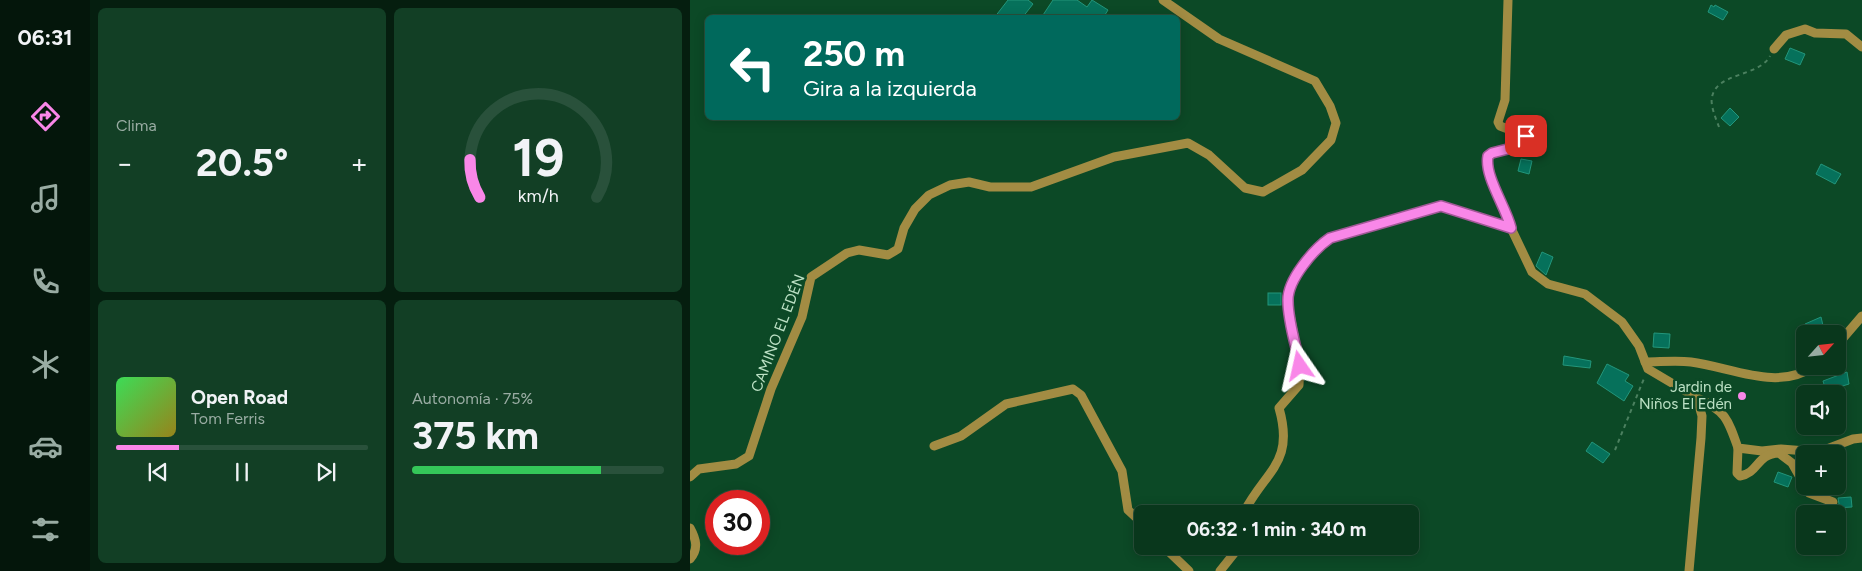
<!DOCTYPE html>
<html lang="es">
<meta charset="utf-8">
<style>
:root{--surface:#09371c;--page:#123f25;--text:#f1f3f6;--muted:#99aca3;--line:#29513b;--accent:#f987e8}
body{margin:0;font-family:Figtree,sans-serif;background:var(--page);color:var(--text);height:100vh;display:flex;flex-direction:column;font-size:19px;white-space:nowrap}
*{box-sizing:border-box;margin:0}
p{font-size:16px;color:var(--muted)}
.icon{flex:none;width:28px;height:28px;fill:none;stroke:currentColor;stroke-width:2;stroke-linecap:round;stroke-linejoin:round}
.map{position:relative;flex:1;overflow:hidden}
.sheet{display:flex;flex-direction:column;gap:8px;padding:8px;background:#051e0f;width:600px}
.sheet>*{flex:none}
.banner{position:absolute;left:15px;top:15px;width:475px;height:105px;border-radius:8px;box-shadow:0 2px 12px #0003,0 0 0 1px var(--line);background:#00695c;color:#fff;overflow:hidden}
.needle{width:32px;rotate:63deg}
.fabs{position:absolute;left:1106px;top:325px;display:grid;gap:10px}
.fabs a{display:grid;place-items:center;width:50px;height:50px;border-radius:8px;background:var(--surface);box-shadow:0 2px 12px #0003,0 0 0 1px var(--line);font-size:25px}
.speed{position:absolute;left:15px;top:490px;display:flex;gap:10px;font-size:25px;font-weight:700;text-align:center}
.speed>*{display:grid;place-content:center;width:65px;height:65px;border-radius:50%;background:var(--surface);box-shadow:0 2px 12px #0003,0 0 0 1px var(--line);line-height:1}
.speed .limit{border:8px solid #d22;background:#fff;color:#111}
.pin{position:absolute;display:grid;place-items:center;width:42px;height:42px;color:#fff;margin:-21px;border-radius:10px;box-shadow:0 2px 8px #0006}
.me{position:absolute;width:55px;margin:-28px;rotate:349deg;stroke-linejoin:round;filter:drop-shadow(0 0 4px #0008)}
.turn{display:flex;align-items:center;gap:18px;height:105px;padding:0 15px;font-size:22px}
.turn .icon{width:65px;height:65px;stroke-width:2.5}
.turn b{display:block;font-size:35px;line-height:42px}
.big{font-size:38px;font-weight:700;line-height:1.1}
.sheet .tile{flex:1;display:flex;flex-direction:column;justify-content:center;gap:8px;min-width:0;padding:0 18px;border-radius:8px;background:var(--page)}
.sheet .dial{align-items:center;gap:0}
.dial svg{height:130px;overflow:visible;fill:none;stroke:var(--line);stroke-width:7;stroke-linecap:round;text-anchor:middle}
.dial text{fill:var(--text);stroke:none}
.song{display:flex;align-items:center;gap:15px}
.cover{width:60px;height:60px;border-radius:8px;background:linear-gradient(135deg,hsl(130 70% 55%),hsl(50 70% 35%))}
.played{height:5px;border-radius:2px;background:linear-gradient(90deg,var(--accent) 25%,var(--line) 25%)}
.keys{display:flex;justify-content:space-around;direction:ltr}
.heat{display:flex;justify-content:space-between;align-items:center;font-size:28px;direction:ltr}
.charge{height:8px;border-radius:4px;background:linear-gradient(90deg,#34c759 75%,var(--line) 0)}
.sheet .tiles{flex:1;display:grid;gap:8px;grid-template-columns:repeat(2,1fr)}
.trip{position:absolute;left:444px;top:505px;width:285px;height:50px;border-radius:8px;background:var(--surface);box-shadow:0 2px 12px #0003,0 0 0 1px var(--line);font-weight:700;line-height:50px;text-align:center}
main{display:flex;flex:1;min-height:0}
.tab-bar{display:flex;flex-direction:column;width:90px;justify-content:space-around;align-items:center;background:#04160b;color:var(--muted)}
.tab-bar .icon{width:35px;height:35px}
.tab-bar .current{color:var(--accent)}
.tab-bar b{font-size:22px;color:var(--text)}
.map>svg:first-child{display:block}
</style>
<main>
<nav class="tab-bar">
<b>06:31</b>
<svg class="icon current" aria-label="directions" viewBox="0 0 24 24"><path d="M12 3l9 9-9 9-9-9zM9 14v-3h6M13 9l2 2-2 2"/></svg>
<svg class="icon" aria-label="music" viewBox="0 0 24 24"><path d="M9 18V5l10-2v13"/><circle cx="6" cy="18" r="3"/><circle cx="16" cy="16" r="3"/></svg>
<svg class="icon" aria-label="phone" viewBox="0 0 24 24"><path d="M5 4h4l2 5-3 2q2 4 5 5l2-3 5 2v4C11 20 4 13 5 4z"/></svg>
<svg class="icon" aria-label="climate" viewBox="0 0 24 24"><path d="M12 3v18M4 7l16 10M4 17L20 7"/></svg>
<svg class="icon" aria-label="car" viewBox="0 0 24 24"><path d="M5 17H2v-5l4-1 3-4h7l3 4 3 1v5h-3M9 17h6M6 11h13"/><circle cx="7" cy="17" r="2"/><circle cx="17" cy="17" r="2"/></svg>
<svg class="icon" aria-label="filters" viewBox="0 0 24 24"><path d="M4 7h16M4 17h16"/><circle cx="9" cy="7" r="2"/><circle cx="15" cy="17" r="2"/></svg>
</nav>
<section class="sheet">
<div class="tiles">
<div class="tile"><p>Clima</p>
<div class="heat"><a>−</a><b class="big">20.5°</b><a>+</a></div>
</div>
<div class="tile dial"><svg viewBox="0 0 100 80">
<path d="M14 69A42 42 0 1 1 86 69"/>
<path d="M14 69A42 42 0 0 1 8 46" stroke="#f987e8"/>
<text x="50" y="56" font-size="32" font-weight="700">19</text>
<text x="50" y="72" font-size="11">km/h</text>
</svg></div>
<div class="tile">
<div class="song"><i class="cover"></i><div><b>Open Road</b><p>Tom Ferris</p></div></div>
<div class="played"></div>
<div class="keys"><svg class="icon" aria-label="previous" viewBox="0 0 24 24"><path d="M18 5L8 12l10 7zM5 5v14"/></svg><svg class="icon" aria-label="pause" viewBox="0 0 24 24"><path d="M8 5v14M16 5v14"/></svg><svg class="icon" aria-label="next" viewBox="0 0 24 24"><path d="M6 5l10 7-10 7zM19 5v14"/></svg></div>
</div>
<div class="tile"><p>Autonomía · 75%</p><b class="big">375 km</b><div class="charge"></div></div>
</div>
</section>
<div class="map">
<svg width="1172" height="571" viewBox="0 0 1172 571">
<rect width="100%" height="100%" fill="#0c4926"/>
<!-- building -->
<g fill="#06715b" stroke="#23967b">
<polygon points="318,0 338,0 343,4 332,18 304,18"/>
<polygon points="363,0 387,0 397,7 402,0 418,10 413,18 351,18"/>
<polygon points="1021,5 1024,7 1025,5 1038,12 1033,20 1018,12"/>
<polygon points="1100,48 1115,54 1110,65 1095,59"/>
<polygon points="1040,108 1049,117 1040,126 1031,118"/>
<polygon points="831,159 842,161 839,174 828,171"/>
<polygon points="1131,164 1151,174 1145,184 1126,174"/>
<polygon points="852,252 863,257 856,275 846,266"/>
<rect x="578" y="293" width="13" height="12"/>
<polygon points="1131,317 1135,334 1120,334 1115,324"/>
<polygon points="964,333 980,334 979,348 963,347"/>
<polygon points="874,356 901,361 900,368 873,365"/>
<polygon points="917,364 939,375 935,381 943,386 934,401 907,383"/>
<polygon points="1157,372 1159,384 1136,391 1133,381"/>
<polygon points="902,442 920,454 913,463 896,451"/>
<polygon points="1088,472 1102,477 1098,487 1084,482"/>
<polygon points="1161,497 1162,507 1145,508 1149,504 1148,498"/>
</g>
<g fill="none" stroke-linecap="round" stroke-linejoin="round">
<!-- path -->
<g stroke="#4b805f" stroke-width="2" stroke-dasharray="4 4" stroke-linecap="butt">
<path d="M1029 127C1026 119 1020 105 1022 97 1027 72 1069 77 1080 56"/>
<polyline points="925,450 955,376"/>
</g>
<!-- minor -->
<g stroke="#a28c43" stroke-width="9">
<path d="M818 0 815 100 808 122 810 126 836 136 838 140 837 143 802 153 798 156C794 175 816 207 821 228"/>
<polyline points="1084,49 1096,35 1115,29 1125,33 1156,34 1172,47"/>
<polyline points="1148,344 1172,316"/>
<path d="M955 362C970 362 986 360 1001 362 1041 367 1088 392 1124 366"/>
<path d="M1007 398C1035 410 1038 419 1048 448L1072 451 1091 449 1129 452 1163 439 1172 438"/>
<polyline points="244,446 271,436 316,404 383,389 391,395 432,471 438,510 452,523"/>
<path d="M1048 448 1047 473 1050 476C1069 473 1066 454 1089 453L1102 463 1115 486"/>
<polyline points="0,477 9,469 46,464 59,456 81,389 112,317 121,277 157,253 169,250 198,255 208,249 214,228 225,209 239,195 260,185 279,182 300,187 341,187 424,157 498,143 519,155 555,188 573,192 612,170 641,140 646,123 640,106 625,81 529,39 473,0"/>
<polyline points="1115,486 1119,493 1143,502"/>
<path d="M553 514C575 470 605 464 589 408L609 385 610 366 597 299 606 275 628 247 640 238 751 207 821 228 842 272 858 284 895 294 932 322 949 346 958 369 1007 398 1012 416 1011 438 999 571"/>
<path d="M0 528C6 539 9 549 0 559"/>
<polyline points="473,546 499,571"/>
<polyline points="530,571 550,546"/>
</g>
</g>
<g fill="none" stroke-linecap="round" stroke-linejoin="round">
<!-- route casing -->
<g stroke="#a25897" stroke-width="12">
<path id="route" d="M610 366C606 345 598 322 598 301 597 280 624 249 640 238L751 206 821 228C816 207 794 176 798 156L802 153 837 144 838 140 836 136"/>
</g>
<!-- route -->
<use href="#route" stroke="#f987e8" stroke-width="9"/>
</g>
<!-- markers -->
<circle fill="#f987e8" stroke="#0c4926" stroke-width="2" cx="1052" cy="396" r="5"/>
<g text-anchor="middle" stroke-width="5" stroke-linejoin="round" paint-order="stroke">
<!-- street labels -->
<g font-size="15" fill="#bce1c5" stroke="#0c4926">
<text transform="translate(88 333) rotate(-69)" y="5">CAMINO EL EDÉN</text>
</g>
<!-- poi labels -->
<g font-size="15" fill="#bce1c5" stroke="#0c4926" text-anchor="end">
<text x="1042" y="392">Jardin de<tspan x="1042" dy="17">Niños El Edén</tspan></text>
</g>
</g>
</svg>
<div class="fabs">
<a><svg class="needle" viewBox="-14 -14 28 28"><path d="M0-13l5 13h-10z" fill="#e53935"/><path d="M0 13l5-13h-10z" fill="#99aca3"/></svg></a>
<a><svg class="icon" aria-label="sound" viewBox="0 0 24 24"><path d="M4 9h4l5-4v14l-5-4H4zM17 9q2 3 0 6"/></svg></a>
<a>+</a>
<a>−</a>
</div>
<div class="speed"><div class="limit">30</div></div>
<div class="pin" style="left:836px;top:136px;background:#d93025"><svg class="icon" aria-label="arrive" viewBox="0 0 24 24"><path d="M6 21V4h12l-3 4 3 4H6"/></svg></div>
<svg class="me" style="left:610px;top:366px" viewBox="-20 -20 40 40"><path d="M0-17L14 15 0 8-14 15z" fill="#f987e8" stroke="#fff" stroke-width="4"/></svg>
<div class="trip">06:32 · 1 min · 340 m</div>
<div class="banner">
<div class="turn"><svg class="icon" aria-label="left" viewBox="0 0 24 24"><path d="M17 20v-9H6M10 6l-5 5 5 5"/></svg><div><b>250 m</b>Gira a la izquierda</div></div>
</div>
</div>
</main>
